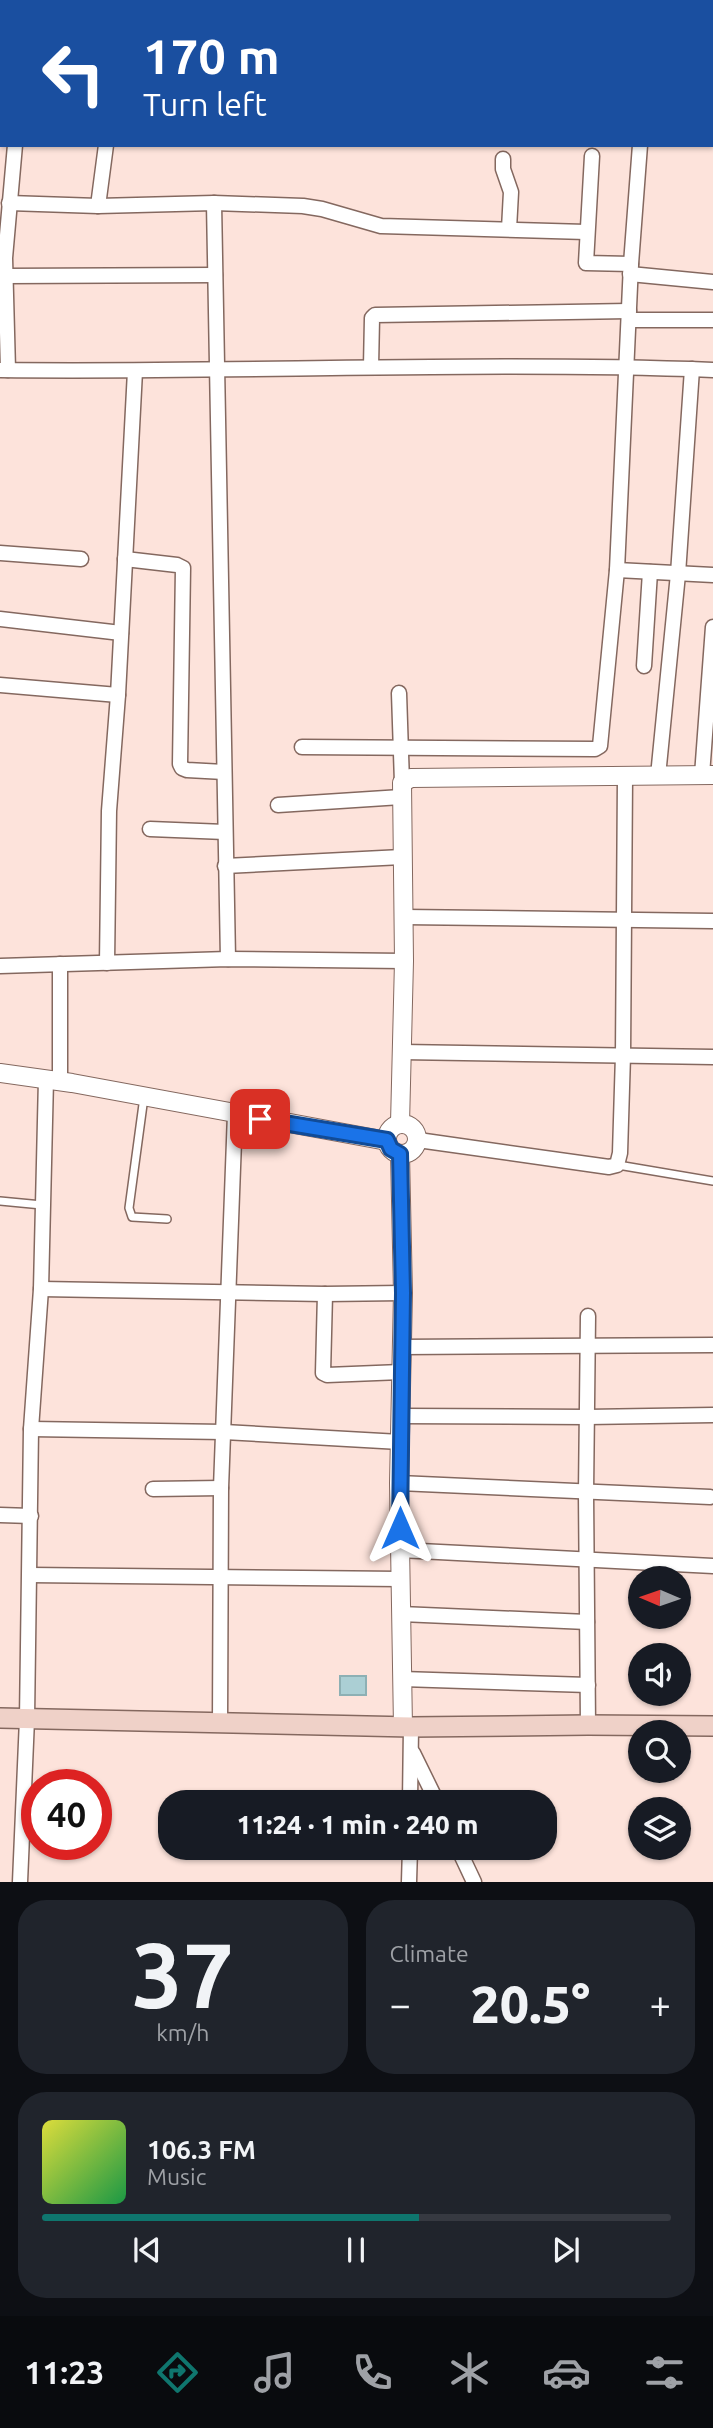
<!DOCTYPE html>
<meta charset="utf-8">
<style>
:root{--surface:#171b24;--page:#20242c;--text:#f1f3f6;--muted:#9ea1a6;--line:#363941;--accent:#0f766e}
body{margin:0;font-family:Ubuntu,sans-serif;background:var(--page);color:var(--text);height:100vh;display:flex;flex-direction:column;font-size:26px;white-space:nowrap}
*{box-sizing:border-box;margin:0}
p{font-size:23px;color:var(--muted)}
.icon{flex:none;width:38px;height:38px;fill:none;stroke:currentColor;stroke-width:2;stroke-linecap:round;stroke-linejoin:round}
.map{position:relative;height:1882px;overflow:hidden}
.side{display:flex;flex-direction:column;gap:18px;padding:18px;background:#0d0f14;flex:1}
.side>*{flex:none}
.top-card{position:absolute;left:0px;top:0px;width:714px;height:147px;box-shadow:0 2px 5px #0004;background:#1a4fa0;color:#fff;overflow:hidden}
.needle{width:46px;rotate:272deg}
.tools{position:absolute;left:628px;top:1566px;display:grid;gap:14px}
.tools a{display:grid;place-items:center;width:63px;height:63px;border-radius:50%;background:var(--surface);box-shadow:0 2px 5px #0004;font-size:35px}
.speed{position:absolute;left:21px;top:1769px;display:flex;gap:14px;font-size:35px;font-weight:700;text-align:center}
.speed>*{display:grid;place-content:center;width:91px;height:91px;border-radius:50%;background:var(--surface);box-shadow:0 2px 5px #0004;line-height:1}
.speed .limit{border:10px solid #d22;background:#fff;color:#111}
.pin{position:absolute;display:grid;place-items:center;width:60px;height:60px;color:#fff;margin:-30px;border-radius:14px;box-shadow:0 4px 10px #0006}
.me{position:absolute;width:77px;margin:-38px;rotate:0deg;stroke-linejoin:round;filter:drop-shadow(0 0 5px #0008)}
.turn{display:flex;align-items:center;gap:24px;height:147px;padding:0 28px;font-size:32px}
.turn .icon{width:91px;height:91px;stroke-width:2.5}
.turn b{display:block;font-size:49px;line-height:60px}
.big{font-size:52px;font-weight:800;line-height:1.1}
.side .tile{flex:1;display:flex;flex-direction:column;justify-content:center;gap:10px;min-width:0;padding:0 24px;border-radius:28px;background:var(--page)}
.side .dial{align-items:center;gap:0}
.dial b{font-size:91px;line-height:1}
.song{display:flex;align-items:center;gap:21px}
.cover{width:84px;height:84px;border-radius:10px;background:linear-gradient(135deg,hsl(60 70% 55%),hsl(140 70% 35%))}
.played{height:7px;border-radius:4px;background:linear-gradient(90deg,var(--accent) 60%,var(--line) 60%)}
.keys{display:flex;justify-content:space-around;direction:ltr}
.heat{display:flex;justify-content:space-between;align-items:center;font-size:38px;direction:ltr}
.side .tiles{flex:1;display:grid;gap:18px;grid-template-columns:1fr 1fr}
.tile:last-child{grid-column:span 2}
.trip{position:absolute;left:158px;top:1790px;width:399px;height:70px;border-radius:28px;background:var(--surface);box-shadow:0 2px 5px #0004;font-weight:800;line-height:70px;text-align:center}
.tabs{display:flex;height:112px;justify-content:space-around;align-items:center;background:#090b0e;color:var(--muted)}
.tabs .icon{width:49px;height:49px}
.tabs .selected{color:var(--accent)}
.tabs b{font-size:32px;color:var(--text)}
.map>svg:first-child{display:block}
</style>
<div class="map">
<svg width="713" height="1882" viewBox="0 0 713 1882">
<rect width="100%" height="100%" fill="#fde3db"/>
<!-- building -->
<rect fill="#abcfd4" stroke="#8db0b4" stroke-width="2" x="340" y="1676" width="26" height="19"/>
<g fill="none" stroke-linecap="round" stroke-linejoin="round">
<!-- service casing -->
<g stroke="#84685f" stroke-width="10">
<g id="service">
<polyline points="144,1097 129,1208 132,1217 167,1219"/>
<polyline points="618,1165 713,1181"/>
<polyline points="0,1201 42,1205"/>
</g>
</g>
<!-- minor casing -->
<g stroke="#84685f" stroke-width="17">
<g id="minor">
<polyline points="41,0 60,2"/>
<polyline points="30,2 30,0"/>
<polyline points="128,2 128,0"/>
<polyline points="246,2 247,0"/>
<polyline points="705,2 706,0"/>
<polyline points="712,32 713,32"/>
<polyline points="592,156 586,263 631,264"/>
<polyline points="503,159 503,169 511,192 509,229"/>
<polyline points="9,203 98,206 214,203 303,206 322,209 381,226 586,232"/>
<polyline points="214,203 228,959"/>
<polyline points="98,206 106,145"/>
<polyline points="630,274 713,282"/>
<polyline points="6,276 215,275"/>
<polyline points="629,320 713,320"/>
<polyline points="371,367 372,318 375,315 629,311"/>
<path d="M0 370C238 373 475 361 713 370"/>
<polyline points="8,370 5,258 15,145"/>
<polyline points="0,553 81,559"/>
<polyline points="125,559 177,565 183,568 180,764 182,768 187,770 224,772"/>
<polyline points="617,570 713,575"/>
<polyline points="0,619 121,633"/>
<polyline points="644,666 650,572"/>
<polyline points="0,685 118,695"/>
<polyline points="399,693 402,783"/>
<polyline points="302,747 595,749 600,746 617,570 631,264 640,145"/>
<polyline points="702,775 713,627"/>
<polyline points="658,776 678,574 692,369"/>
<polyline points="278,805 401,797"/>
<polyline points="150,829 225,832"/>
<polyline points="225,866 402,857"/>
<polyline points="404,917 713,921"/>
<polyline points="107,963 109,811 118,695 135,371"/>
<polyline points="0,966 228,959 404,961"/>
<polyline points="402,1052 713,1057"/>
<polyline points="60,1081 60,964"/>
<polyline points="418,1140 609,1167 617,1165 620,1153 623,1055 625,777"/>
<polyline points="41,1289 325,1294 403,1293"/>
<polyline points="325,1294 323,1373 327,1375 401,1372"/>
<polyline points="401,1347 713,1345"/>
<polyline points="401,1416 587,1417 713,1415"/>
<polyline points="31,1429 224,1432 400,1442"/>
<polyline points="399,1483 710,1497"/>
<polyline points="153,1489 221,1488"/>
<polyline points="0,1515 31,1516"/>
<polyline points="400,1550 713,1566"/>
<polyline points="30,1575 400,1579"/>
<polyline points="401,1614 587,1622"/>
<polyline points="402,1679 588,1685"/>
<polyline points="220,1724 221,1488 235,1114"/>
<polyline points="588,1725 586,1493 588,1316"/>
<polyline points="413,1753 437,1802"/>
<polyline points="410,1802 411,1727"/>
<polyline points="458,1848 474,1882"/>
<polyline points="20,1882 27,1719 31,1429 41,1289 46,1079"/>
<polyline points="409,1882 410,1848"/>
</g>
</g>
<!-- tertiary casing -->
<g stroke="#84685f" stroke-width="20">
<g id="tertiary">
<polyline points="0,1073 72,1083 387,1141"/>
<circle cx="402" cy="1139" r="15"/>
<polyline points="400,1124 404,961 402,783 411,778 713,775"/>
<polyline points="400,1154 403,1293 399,1483 403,1727"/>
</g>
</g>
<!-- secondary casing -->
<g stroke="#84685f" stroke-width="22">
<polyline id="secondary" points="0,1718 411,1727 588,1725 713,1726"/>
</g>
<!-- service -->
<use href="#service" stroke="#fff" stroke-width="7"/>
<!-- minor -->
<use href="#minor" stroke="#fff" stroke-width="14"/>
<!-- tertiary -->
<use href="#tertiary" stroke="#fff" stroke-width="18"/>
<!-- secondary -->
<use href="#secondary" stroke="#efd1c8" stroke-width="19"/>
</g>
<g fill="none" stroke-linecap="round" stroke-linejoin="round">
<!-- route casing -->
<g stroke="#114b97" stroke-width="18">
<polyline id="route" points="260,1119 387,1140 391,1149 400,1154 403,1293 400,1528"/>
</g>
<!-- route -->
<use href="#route" stroke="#1a73e8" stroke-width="12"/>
</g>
</svg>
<div class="tools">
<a><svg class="needle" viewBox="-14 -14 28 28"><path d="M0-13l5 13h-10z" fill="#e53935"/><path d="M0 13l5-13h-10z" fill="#9ea1a6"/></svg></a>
<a><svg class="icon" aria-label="sound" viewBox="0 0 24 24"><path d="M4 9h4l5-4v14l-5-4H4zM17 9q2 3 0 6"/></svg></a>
<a><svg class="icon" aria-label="search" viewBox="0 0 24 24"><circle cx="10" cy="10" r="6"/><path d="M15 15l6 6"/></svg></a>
<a><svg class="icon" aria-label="layers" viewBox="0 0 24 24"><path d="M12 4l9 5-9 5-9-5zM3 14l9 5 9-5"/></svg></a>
</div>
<div class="speed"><div class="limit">40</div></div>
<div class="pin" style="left:260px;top:1119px;background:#d93025"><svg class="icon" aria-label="arrive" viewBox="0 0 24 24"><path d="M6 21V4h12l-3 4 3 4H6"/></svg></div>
<svg class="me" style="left:400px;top:1528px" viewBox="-20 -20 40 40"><path d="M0-17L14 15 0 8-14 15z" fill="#1a73e8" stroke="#fff" stroke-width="4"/></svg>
<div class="trip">11:24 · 1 min · 240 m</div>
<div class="top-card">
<div class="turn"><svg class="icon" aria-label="left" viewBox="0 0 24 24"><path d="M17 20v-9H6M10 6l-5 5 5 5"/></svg><div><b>170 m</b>Turn left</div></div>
</div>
</div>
<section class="side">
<div class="tiles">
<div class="tile dial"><b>37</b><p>km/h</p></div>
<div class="tile"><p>Climate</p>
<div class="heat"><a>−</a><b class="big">20.5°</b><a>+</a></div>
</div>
<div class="tile">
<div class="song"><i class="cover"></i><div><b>106.3 FM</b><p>Music</p></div></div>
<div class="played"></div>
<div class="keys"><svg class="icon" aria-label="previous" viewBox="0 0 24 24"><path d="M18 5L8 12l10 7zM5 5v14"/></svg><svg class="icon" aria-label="pause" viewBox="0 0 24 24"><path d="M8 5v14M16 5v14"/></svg><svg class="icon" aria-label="next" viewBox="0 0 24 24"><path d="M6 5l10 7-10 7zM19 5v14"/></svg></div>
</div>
</div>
</section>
<nav class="tabs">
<b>11:23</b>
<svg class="icon selected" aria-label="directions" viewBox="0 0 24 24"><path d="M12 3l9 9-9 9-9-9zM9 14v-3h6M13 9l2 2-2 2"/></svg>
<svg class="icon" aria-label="music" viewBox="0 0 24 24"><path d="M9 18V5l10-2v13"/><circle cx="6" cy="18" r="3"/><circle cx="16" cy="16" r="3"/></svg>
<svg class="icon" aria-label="phone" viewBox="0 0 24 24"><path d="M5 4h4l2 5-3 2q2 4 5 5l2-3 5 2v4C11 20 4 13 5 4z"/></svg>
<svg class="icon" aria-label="climate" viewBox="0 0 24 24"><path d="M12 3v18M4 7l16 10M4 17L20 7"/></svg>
<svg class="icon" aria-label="car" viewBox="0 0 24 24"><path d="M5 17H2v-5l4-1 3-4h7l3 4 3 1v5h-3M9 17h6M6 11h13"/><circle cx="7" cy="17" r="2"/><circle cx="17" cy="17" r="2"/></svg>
<svg class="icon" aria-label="filters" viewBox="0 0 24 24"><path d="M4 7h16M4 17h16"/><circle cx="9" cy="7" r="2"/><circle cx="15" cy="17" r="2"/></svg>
</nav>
